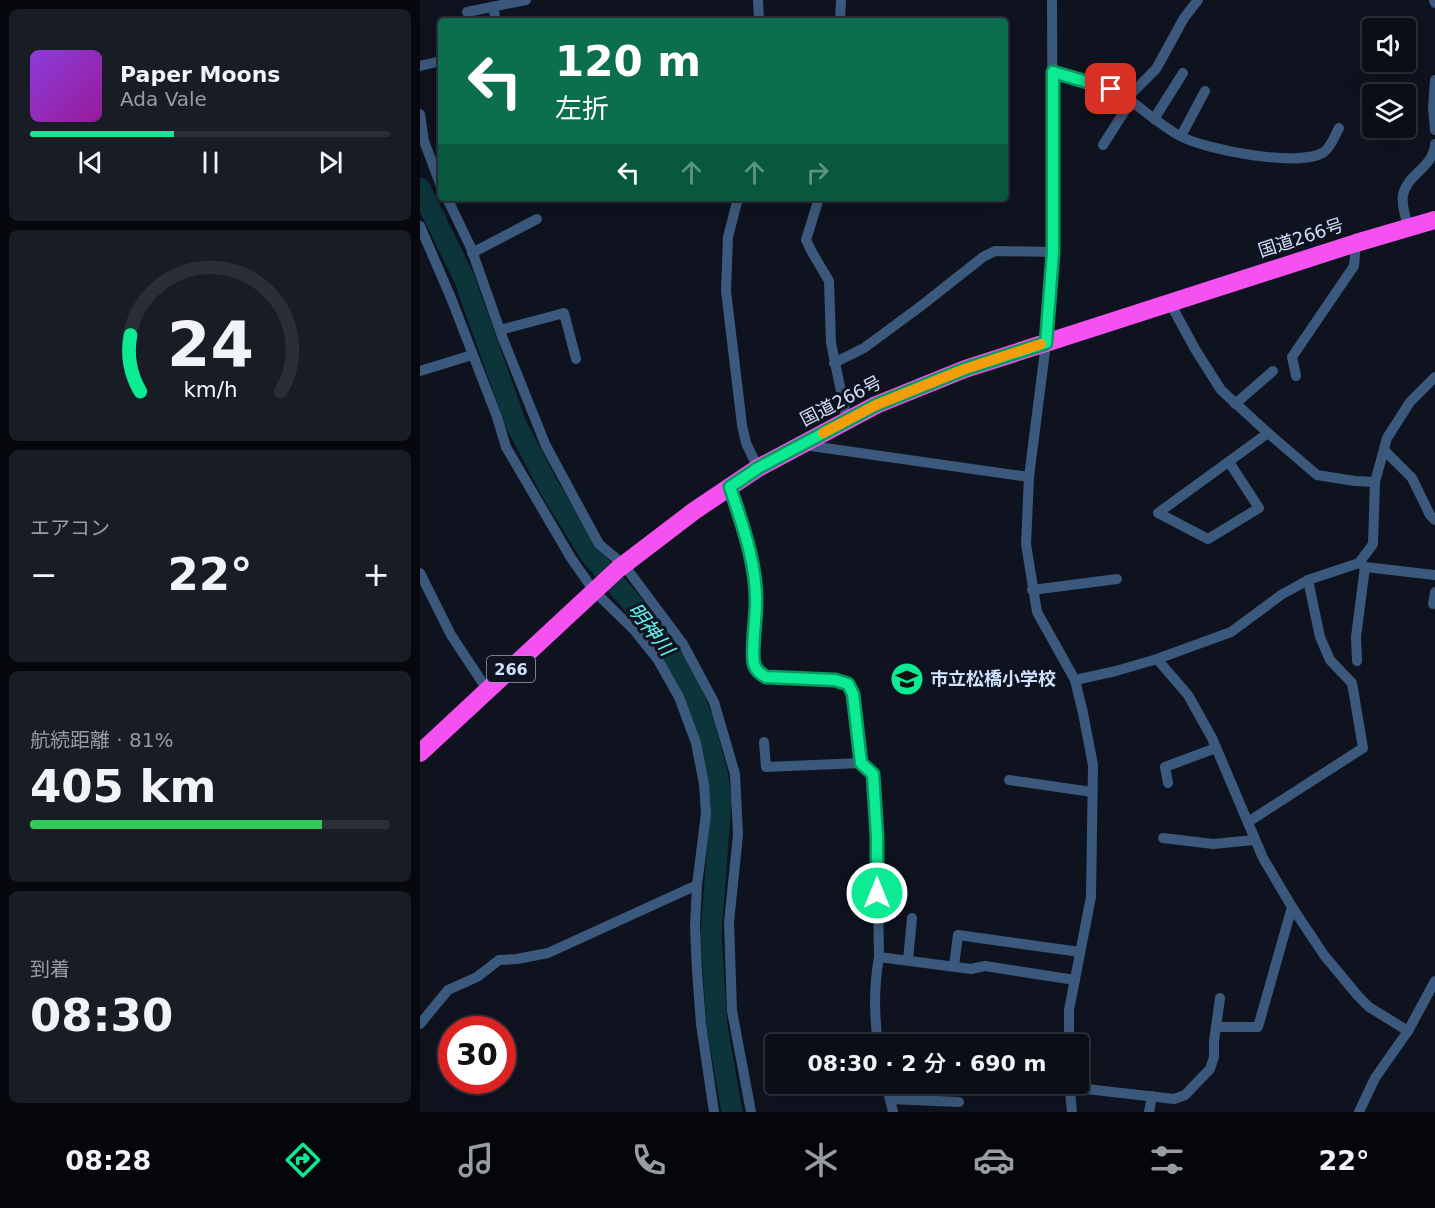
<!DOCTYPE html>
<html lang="ja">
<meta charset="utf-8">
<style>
:root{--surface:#0a0e17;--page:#181c24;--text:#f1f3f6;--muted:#999ca1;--line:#2a2e36;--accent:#0dea94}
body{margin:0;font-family:"DejaVu Sans","Noto Sans JP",sans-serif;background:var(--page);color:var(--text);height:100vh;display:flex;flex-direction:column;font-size:22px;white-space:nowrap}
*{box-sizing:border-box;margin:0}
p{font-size:20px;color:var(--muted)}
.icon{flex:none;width:33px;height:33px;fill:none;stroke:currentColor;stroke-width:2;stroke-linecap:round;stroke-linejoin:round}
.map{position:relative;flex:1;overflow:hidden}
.side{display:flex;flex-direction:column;gap:9px;padding:9px;background:#06080d;width:420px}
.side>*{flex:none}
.hud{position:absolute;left:18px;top:18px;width:570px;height:183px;border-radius:6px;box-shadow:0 6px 24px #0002,0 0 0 2px var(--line);background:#0b6e4f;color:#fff;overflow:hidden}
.buttons{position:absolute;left:942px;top:18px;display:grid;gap:12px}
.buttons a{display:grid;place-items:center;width:54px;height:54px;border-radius:6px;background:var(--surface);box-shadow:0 6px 24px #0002,0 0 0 2px var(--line);font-size:30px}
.speed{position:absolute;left:18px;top:1016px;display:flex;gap:12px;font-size:30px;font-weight:700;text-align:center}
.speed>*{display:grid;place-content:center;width:78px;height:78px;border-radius:50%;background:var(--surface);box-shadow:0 6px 24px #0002,0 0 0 2px var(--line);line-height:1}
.speed .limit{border:9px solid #d22;background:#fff;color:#111}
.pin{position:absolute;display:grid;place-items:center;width:51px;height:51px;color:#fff;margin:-26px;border-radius:12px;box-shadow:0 3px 9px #0006}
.me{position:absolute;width:66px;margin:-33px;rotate:0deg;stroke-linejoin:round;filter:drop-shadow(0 0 4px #0008)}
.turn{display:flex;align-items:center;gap:21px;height:126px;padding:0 18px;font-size:27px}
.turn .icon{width:78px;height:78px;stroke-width:2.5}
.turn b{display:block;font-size:42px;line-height:51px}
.lanes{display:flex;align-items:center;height:57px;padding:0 18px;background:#0003;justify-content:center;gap:30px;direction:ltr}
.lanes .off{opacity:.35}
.big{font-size:45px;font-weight:600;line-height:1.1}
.side .card{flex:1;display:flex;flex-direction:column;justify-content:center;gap:9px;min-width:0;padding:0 21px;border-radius:9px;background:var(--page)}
.side .dial{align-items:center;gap:0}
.dial svg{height:156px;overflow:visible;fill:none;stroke:var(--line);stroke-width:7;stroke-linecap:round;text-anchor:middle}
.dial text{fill:var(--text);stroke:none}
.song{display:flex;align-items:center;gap:18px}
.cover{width:72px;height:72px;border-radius:9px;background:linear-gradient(135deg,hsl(270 70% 55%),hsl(300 70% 35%))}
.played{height:6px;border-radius:3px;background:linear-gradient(90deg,var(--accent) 40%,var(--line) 40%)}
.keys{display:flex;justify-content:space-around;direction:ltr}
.heat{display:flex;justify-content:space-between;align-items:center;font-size:33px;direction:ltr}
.charge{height:9px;border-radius:4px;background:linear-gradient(90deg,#34c759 81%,var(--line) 0)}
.trip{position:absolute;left:345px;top:1034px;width:324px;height:60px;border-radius:6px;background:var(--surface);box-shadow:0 6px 24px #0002,0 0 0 2px var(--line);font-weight:600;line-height:60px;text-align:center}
.dock{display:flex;height:96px;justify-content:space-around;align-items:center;background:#040609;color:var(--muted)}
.dock .icon{width:42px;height:42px}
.dock .selected{color:var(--accent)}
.dock b{font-size:27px;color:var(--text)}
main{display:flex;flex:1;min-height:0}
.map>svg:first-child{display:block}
</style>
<main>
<section class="side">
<div class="card">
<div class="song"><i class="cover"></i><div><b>Paper Moons</b><p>Ada Vale</p></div></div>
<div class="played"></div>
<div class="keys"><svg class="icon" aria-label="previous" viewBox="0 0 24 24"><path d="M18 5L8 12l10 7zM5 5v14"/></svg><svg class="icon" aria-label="pause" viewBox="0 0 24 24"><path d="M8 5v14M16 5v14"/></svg><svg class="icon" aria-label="next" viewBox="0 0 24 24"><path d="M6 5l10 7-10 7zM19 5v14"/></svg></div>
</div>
<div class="card dial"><svg viewBox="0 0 100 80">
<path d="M14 69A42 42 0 1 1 86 69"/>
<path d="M14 69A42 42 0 0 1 9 40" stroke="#0dea94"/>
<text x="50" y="56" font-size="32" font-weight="700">24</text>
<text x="50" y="72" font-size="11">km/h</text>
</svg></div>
<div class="card"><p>エアコン</p>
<div class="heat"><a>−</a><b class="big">22°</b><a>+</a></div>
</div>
<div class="card"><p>航続距離 · 81%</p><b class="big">405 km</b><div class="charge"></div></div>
<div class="card"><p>到着</p><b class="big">08:30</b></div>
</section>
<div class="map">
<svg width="1015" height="1112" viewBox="0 0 1015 1112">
<rect width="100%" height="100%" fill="#0e131f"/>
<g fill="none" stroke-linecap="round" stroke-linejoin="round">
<!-- river -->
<polyline stroke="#0c343b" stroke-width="21" points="0,188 44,278 96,424 129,487 170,554 233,628 257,664 272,693 283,720 298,776 301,802 291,935 297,1026 312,1112"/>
<!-- street -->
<g stroke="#3b597c" stroke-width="10">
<polyline points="338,0 339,21"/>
<polyline points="632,0 633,252 626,343 609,477 606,544 617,612 655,680 663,713 673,765 671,897 649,1010 649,1044"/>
<polyline points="1014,0 1015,3"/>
<polyline points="73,7 76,21"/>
<polyline points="47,12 106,0"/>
<polyline points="420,21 421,0"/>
<polyline points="0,66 21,61"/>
<polyline points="633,72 710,95 736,69 764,18 778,0"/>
<polyline points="1015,80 1013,107 1015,130"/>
<path d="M711 101C727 113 742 126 760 136 786 150 880 168 904 152 911 147 915 135 919 128"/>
<polyline points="0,114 4,141 21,186"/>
<polyline points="734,119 763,73"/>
<polyline points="761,136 785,91"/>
<polyline points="683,145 711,101 710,96"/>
<polyline points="27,198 51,248 83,339 126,446 179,544 204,565 263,644 294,702 315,774 318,835 309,922 312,1011 331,1112"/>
<polyline points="318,198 308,237 306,291 322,425 326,443 338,468"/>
<polyline points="399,198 386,240 393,254 409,281 411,343 427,420"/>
<polyline points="0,226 31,298 77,417 86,447 151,558 174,591 214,630 238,660 259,697 276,743 284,784 286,814 277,885 275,927 277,971 281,1024 294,1112"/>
<path d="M988 227C986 218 981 204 983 195 987 174 1014 167 1015 144"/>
<polyline points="52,253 117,219"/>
<polyline points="750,303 775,349 801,390 848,433 897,475 935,481 955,482"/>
<polyline points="80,330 144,313 156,359"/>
<polyline points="414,363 444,348 501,306 563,257 575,251 633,252"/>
<polyline points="0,371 52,355"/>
<polyline points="876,376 872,357 934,266 936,243"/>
<polyline points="815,404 853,371"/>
<polyline points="384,445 609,477"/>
<polyline points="964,450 992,478 1010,515 1015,520"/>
<polyline points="809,462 839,508 788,539 738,513 848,433"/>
<path d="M310 487C322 524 337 564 337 604 336 620 331 650 334 664 336 671 341 674 346 677L415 680 428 684 433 694 441 763"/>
<polyline points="939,563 945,567 1015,575"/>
<polyline points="0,573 31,635 68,691"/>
<polyline points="612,590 697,579"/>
<polyline points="1013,604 1015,592"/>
<polyline points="737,659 768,695 792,738 843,858 872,907 904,955 938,996 949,1007 988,1031"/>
<polyline points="937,661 936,637 945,567"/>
<polyline points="655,680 696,671 737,659 811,632 861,595 888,580 939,563 953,544 955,482 967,438 990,402 1015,377"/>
<polyline points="344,742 346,767 441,763 453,774 457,837 459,957"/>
<polyline points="589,780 672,792"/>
<polyline points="748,783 745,767 796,748"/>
<polyline points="828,822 943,748 932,683 910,660 900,637 888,580"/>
<polyline points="743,838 793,844 834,840"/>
<polyline points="488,960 492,918"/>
<polyline points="534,966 538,935 660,952"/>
<polyline points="0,1024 28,990 57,977 79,960 97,959 128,953 277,885"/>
<polyline points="796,1027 838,1027 872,907"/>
<path d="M458 1044C454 1015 454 985 459 957L551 969 565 966 655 980"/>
<polyline points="466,1083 473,1112"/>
<polyline points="649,1083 652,1112"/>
<polyline points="649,1087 754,1099 765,1095 790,1069 794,1057 794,1041 800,998"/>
<polyline points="470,1099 539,1102"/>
<polyline points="729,1112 732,1096"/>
<polyline points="939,1112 955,1078 988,1031 1015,981"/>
</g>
<!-- highway -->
<polyline stroke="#f551f0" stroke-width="18" points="0,753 198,569 274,511 338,468 456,405 545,369 936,243 1015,220"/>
</g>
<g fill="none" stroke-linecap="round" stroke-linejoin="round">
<!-- route casing -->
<g stroke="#089860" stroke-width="15">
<path id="route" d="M457 893V837L453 774 441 763 433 694 428 684 415 680 346 677C341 674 336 671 334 664 331 651 336 620 336 604 337 564 322 524 310 487L338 468 456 405 545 369 626 343 633 252V72L691 89"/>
</g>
<!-- route -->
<use href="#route" stroke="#0dea94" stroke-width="10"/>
<!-- slow -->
<polyline stroke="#f59e0b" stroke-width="10" points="403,433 456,405 545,369 621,344"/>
</g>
<!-- icons -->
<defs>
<g id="school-disc" transform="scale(1.725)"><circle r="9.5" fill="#0dea94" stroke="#0e131f"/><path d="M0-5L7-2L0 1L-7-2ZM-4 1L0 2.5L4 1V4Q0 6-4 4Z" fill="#111"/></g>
</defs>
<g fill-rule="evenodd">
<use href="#school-disc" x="487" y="679"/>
</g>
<g text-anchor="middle" stroke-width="6" stroke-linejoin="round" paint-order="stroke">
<!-- shield labels -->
<rect fill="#0e131f" stroke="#95a2ba" stroke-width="1.5" x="67" y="656" width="48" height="26" rx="4.5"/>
<g font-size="16" font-weight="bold" fill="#cfe0fc">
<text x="91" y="675">266</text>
</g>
<!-- street labels -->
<g font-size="18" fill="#cfe0fc" stroke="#0e131f">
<text transform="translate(881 238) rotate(-18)" y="6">国道266号</text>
<text transform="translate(421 401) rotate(-27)" y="6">国道266号</text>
</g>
<!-- poi labels -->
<g font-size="18" font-weight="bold" fill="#cfe0fc" stroke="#0e131f" text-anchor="start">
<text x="510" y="685">市立松橋小学校</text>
</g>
<!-- water labels -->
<g font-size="20" font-style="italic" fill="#63f6f2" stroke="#0e131f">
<text transform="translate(231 629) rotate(52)" y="7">明神川</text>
</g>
</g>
</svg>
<div class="buttons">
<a><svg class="icon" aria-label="sound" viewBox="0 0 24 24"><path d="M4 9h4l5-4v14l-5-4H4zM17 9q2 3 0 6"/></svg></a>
<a><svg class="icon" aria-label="layers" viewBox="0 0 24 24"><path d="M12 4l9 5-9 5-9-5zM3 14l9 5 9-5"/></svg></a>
</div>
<div class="speed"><div class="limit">30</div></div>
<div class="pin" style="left:691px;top:89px;background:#d93025"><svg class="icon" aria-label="arrive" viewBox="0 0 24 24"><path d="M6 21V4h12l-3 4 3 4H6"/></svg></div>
<svg class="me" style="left:457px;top:893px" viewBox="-20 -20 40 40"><circle r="17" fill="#0dea94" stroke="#fff" stroke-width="3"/><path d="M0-11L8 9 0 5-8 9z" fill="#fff"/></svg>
<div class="trip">08:30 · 2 分 · 690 m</div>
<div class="hud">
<div class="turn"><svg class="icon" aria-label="left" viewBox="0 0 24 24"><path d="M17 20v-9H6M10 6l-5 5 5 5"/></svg><div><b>120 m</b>左折</div></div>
<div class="lanes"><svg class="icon" aria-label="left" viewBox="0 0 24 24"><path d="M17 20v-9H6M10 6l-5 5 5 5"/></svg><svg class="icon off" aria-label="ahead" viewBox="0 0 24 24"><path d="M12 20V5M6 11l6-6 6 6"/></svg><svg class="icon off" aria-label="ahead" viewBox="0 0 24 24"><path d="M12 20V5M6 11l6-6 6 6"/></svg><svg class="icon off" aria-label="right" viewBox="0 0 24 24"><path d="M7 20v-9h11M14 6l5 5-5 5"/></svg></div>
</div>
</div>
</main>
<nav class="dock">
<b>08:28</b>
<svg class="icon selected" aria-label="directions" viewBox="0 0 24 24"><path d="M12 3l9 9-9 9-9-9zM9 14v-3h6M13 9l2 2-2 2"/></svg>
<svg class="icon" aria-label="music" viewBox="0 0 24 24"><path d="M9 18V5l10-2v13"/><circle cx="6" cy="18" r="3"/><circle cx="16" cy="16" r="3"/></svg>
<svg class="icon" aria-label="phone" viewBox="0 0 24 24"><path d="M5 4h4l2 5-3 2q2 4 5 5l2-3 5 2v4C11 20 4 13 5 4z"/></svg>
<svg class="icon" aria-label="climate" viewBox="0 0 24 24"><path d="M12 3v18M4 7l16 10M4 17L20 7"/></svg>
<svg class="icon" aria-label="car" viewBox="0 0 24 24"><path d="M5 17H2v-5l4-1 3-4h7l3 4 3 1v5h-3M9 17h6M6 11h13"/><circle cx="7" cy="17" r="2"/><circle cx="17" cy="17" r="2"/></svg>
<svg class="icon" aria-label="filters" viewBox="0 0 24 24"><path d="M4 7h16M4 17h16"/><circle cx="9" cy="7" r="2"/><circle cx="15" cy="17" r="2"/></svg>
<b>22°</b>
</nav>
